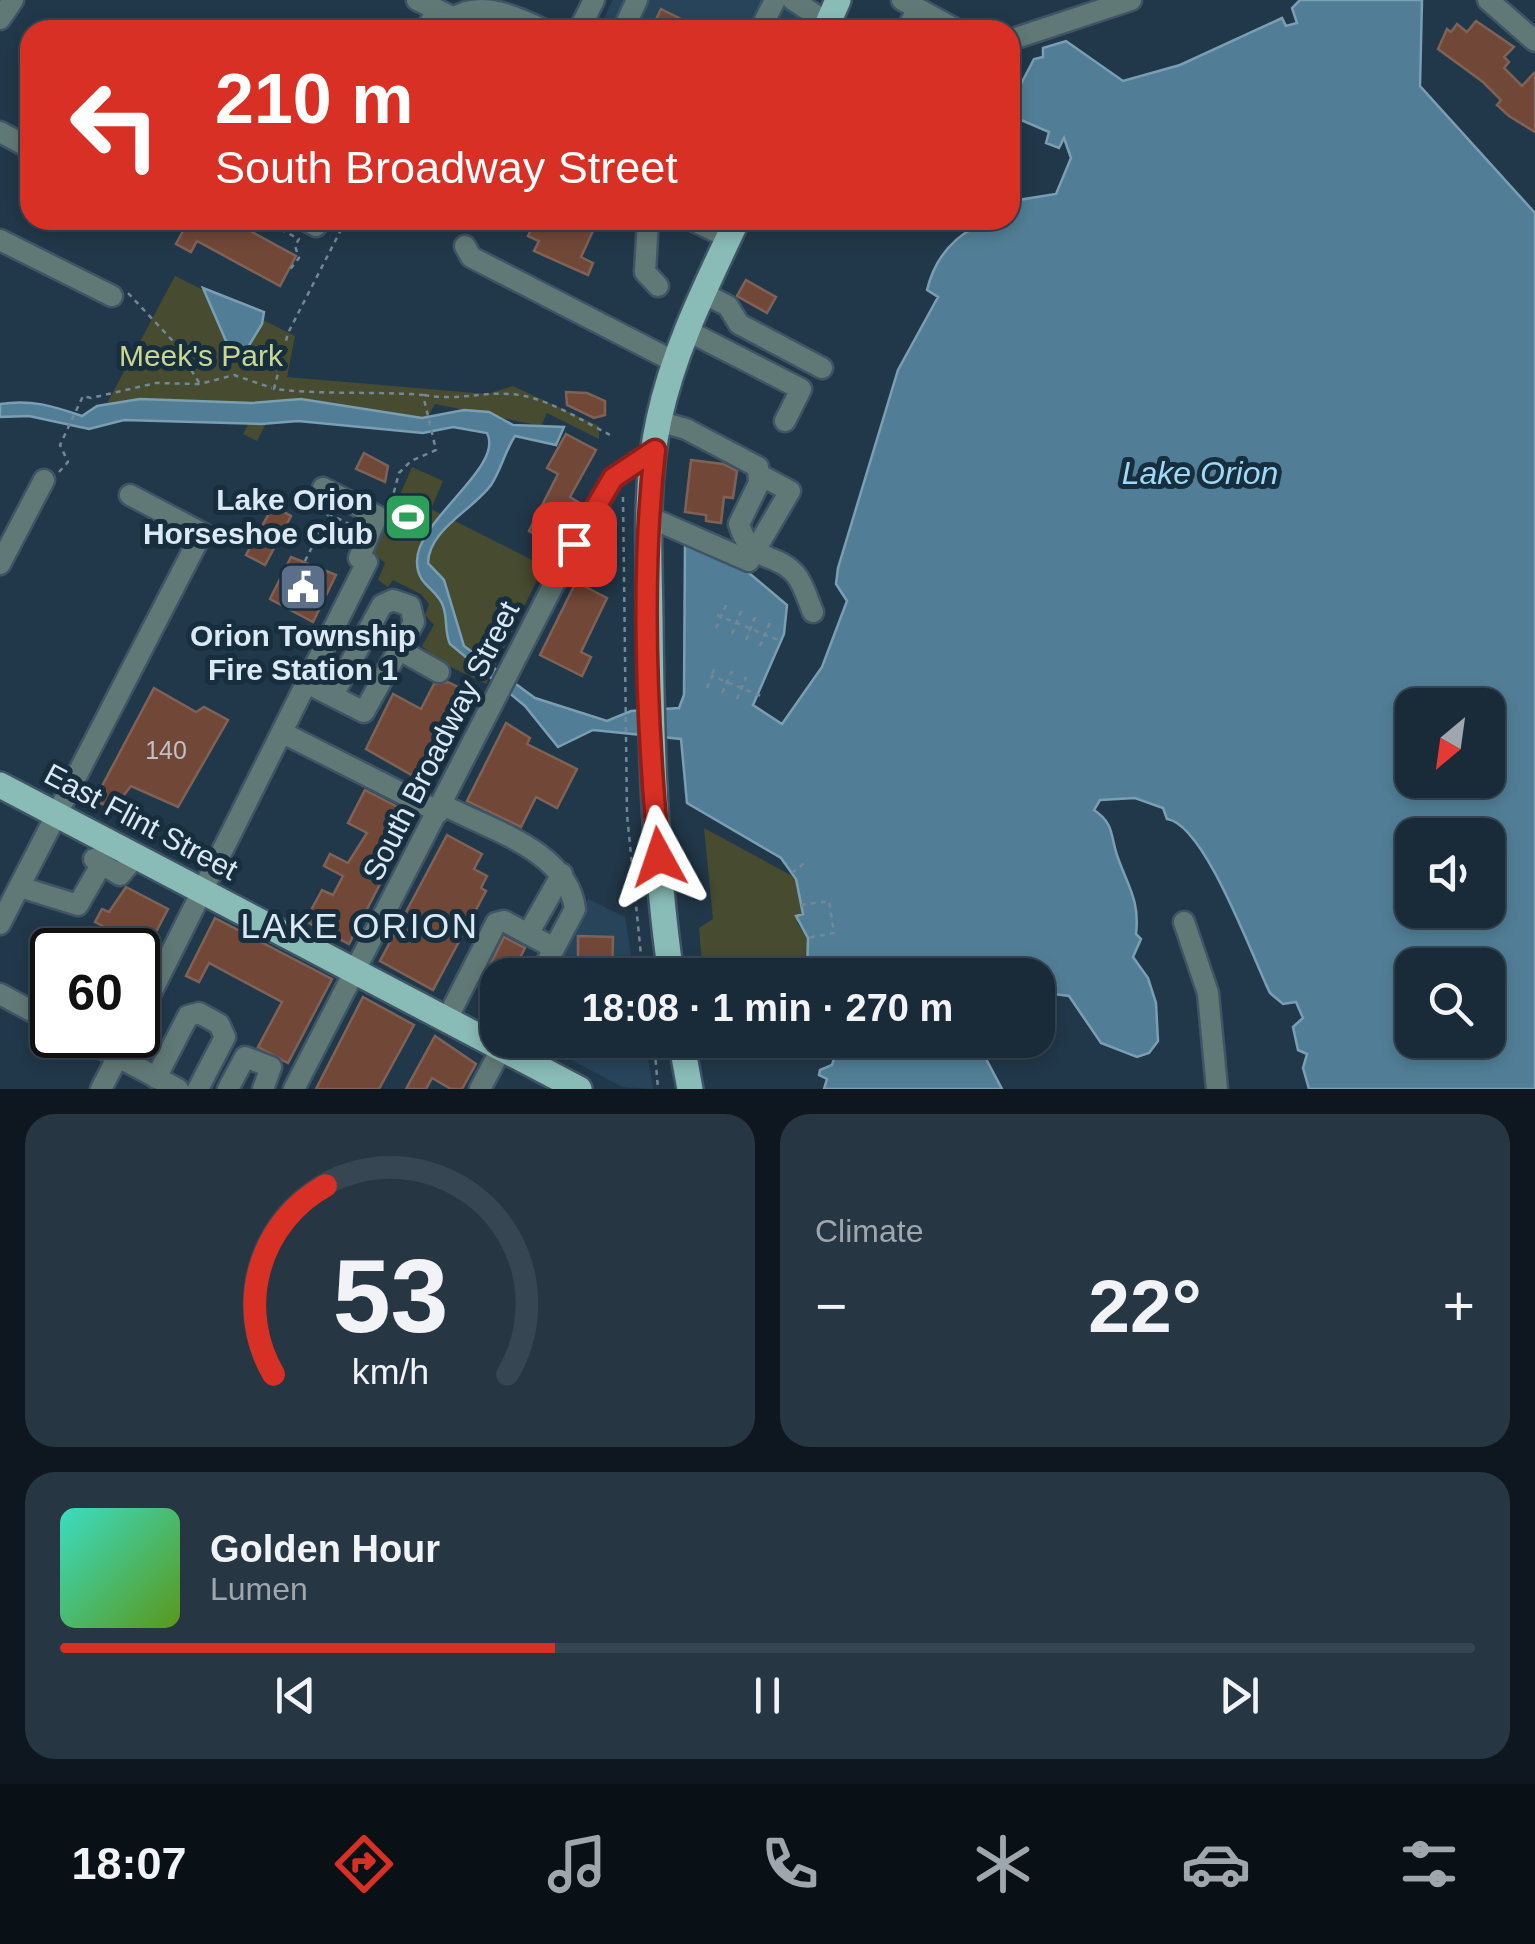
<!DOCTYPE html>
<meta charset="utf-8">
<style>
:root{--surface:#192a38;--page:#263643;--text:#f1f3f6;--muted:#9fa7ae;--line:#374653;--accent:#d93025}
body{margin:0;font-family:Helvetica,sans-serif;background:var(--page);color:var(--text);height:100vh;display:flex;flex-direction:column;font-size:38px;white-space:nowrap}
*{box-sizing:border-box;margin:0}
p{font-size:32px;color:var(--muted)}
.icon{flex:none;width:55px;height:55px;fill:none;stroke:currentColor;stroke-width:2;stroke-linecap:round;stroke-linejoin:round}
.map{position:relative;height:1089px;overflow:hidden}
.panel{display:flex;flex-direction:column;gap:25px;padding:25px;background:#0e171f;flex:1}
.panel>*{flex:none}
.guide{position:absolute;left:20px;top:20px;width:1000px;height:210px;border-radius:30px;box-shadow:0 5px 15px #0003,0 0 0 2px var(--line);background:#d93025;color:#fff;overflow:hidden}
.needle{width:65px;rotate:209deg}
.tools{position:absolute;left:1395px;top:688px;display:grid;gap:20px}
.tools a{display:grid;place-items:center;width:110px;height:110px;border-radius:20px;background:var(--surface);box-shadow:0 5px 15px #0003,0 0 0 2px var(--line);font-size:50px}
.speed{position:absolute;left:30px;top:928px;display:flex;gap:20px;font-size:50px;font-weight:700;text-align:center}
.speed>*{display:grid;place-content:center;width:130px;height:130px;border-radius:50%;background:var(--surface);box-shadow:0 5px 15px #0003,0 0 0 2px var(--line);line-height:1}
.speed .limit{border:5px solid #111;border-radius:15px;background:#fff;color:#111}
.pin{position:absolute;display:grid;place-items:center;width:85px;height:85px;color:#fff;margin:-42px;border-radius:20px;box-shadow:0 5px 15px #0006}
.me{position:absolute;width:110px;margin:-55px;rotate:355deg;stroke-linejoin:round;filter:drop-shadow(0 0 8px #0008)}
.turn{display:flex;align-items:center;gap:35px;height:210px;padding:0 30px;font-size:45px}
.turn .icon{width:130px;height:130px;stroke-width:2.5}
.turn b{display:block;font-size:70px;line-height:85px}
.big{font-size:75px;font-weight:700;line-height:1.1}
.panel .tile{flex:1;display:flex;flex-direction:column;justify-content:center;gap:15px;min-width:0;padding:0 35px;border-radius:30px;background:var(--page)}
.panel .dial{align-items:center;gap:0}
.dial svg{height:260px;overflow:visible;fill:none;stroke:var(--line);stroke-width:7;stroke-linecap:round;text-anchor:middle}
.dial text{fill:var(--text);stroke:none}
.song{display:flex;align-items:center;gap:30px}
.cover{width:120px;height:120px;border-radius:15px;background:linear-gradient(135deg,hsl(170 70% 55%),hsl(90 70% 35%))}
.played{height:10px;border-radius:5px;background:linear-gradient(90deg,var(--accent) 35%,var(--line) 35%)}
.keys{display:flex;justify-content:space-around;direction:ltr}
.heat{display:flex;justify-content:space-between;align-items:center;font-size:55px;direction:ltr}
.panel .tiles{flex:1;display:grid;gap:25px;grid-template-columns:1fr 1fr}
.tile:last-child{grid-column:span 2}
.trip{position:absolute;left:480px;top:958px;width:575px;height:100px;border-radius:30px;background:var(--surface);box-shadow:0 5px 15px #0003,0 0 0 2px var(--line);font-weight:700;line-height:100px;text-align:center}
.tab-bar{display:flex;height:160px;justify-content:space-around;align-items:center;background:#0a1116;color:var(--muted)}
.tab-bar .icon{width:70px;height:70px}
.tab-bar .on{color:var(--accent)}
.tab-bar b{font-size:45px;color:var(--text)}
.map>svg:first-child{display:block}
</style>
<div class="map">
<svg width="1535" height="1089" viewBox="0 0 1535 1089">
<rect width="100%" height="100%" fill="#21384a"/>
<!-- built -->
<g fill="#28445a">
<polygon points="613,0 808,0 793,30 598,30"/>
<polygon points="588,899 625,917 634,975 552,975"/>
<polygon points="534,1040 645,1040 653,1089 622,1087"/>
</g>
<!-- green -->
<g fill="#474b30">
<polygon points="175,276 295,336 287,377 487,394 513,386 599,426 599,439 547,413 541,426 435,404 423,426 274,408 257,441 243,434 252,417 144,412 96,424"/>
<polygon points="412,467 443,481 431,509 544,566 486,684 449,666 446,669 422,646 434,625 425,615 429,604 421,594 393,580 388,587 378,580 385,563 374,554"/>
<polygon points="704,828 796,878 803,915 797,923 808,938 807,975 703,975 699,928 713,919"/>
</g>
<!-- water -->
<g fill="#517e96" stroke="#7a9eb2" stroke-width="2.5" fill-rule="evenodd">
<path d="M1300 0H1422L1420 86 1535 213V1089H1309L1303 1068 1307 1054 1298 1050 1293 1027 1303 1018 1296 1002 1283 1004 1270 993C1253 959 1205 824 1167 819L1163 808 1135 798 1100 800 1094 810C1115 824 1110 836 1118 858 1128 886 1140 901 1136 934L1141 939 1133 957 1148 978 1156 1003 1158 1041 1149 1053 1137 1057 1101 1043 1069 996 1038 992V975H807L808 938 796 916 803 914 796 879 781 858 687 803 681 739 593 730 558 747 525 706 450 644C444 631 448 619 443 606 437 588 417 586 417 562 416 520 505 467 487 433L453 427 423 433 298 421 261 424 124 420 89 429 29 416 0 417V404C31 399 53 406 82 416L97 406 140 399 252 403 301 399 422 418 464 410 489 412 513 425 564 427 556 445 515 436C505 451 501 470 491 485 473 510 429 529 428 563L444 580 464 646 535 698 607 721 631 711 679 708 684 695 685 540 742 567 787 605 784 634 753 705 782 724 822 667 847 601 836 584 838 568 898 370 938 297 927 290C937 249 968 220 1010 220L1012 201 1056 194 1071 158 1064 138 1059 148 1046 143 1049 132 1021 120 1010 105 1034 59 1043 57V48L1066 41 1123 81 1180 65 1282 18 1286 26 1297 23 1292 8ZM1412 705H1488V780H1412ZM1412 835H1488V910H1412ZM1412 965H1488V1040H1412Z"/>
<polygon points="203,288 264,312 262,324 245,352 226,341"/>
<polygon points="840,1040 976,1040 1002,1089 824,1089 827,1079 819,1075 820,1070 832,1065"/>
</g>
<!-- building -->
<g fill="#714738" stroke="#7f6257" stroke-width="2.5">
<polygon points="661,9 703,30 651,30"/>
<polygon points="1476,21 1514,47 1504,57 1509,62 1504,68 1522,86 1535,72 1535,132 1509,116 1497,105 1501,100 1483,82 1438,49 1447,29 1451,32 1457,24 1467,32"/>
<polygon points="189,220 230,220 296,256 280,286 197,241 191,252 176,244"/>
<polygon points="535,220 598,220 581,257 593,263 588,275 534,251 539,241 528,236"/>
<polygon points="746,280 776,297 767,313 737,296"/>
<polygon points="566,392 587,393 605,401 605,415 594,418 567,405"/>
<polygon points="566,434 596,450 570,497 578,502 556,546 529,531 558,474 547,468"/>
<polygon points="364,453 388,466 385,482 356,469"/>
<polygon points="691,460 723,464 737,471 733,498 724,497 721,523 706,521 706,515 685,512"/>
<polygon points="273,506 291,516 265,565 246,555"/>
<polygon points="291,557 336,575 313,622 270,599"/>
<polygon points="576,582 607,598 581,652 591,657 582,676 540,655"/>
<polygon points="448,682 476,696 429,785 366,749 393,694 421,709 434,684"/>
<polygon points="154,688 196,712 204,707 228,720 178,807 131,786 113,809 98,802 105,790 101,788"/>
<polygon points="506,723 530,738 527,744 577,769 557,808 536,797 521,827 467,801"/>
<polygon points="365,790 415,816 349,944 305,921 322,890 333,895 343,876 324,866 330,854 348,863 367,833 348,823"/>
<polygon points="447,835 482,854 474,869 487,876 481,888 486,891 433,990 380,961"/>
<polygon points="126,887 168,909 156,932 147,928 136,949 122,942 124,937 95,922 102,909 109,912"/>
<polygon points="215,918 332,979 288,1063 258,1047 282,1002 209,963 199,982 186,976"/>
<polygon points="578,936 613,937 612,975 578,975"/>
<polygon points="504,937 525,948 511,975 489,967"/>
<polygon points="363,997 414,1025 379,1089 316,1089"/>
<polygon points="435,1036 476,1064 462,1089 451,1089 432,1078 426,1089 406,1089"/>
</g>
<g fill="none" stroke-linecap="round" stroke-linejoin="round">
<!-- minor casing -->
<g stroke="#3f5465" stroke-width="25">
<g id="minor">
<polyline points="417,0 479,30"/>
<polyline points="793,0 838,30"/>
<polyline points="902,0 957,30"/>
<polyline points="1488,0 1535,41"/>
<path d="M454 18C479 0 515 16 544 30"/>
<polyline points="0,19 13,0"/>
<polyline points="426,30 437,10"/>
<polyline points="579,30 594,0"/>
<polyline points="623,30 637,0"/>
<polyline points="760,30 775,0"/>
<polyline points="912,30 909,26 917,9"/>
<polyline points="1010,40 1131,0"/>
<polyline points="0,132 30,148"/>
<polyline points="305,220 316,226 320,220"/>
<polyline points="648,220 645,272 658,286"/>
<polyline points="692,220 729,238"/>
<polyline points="0,240 112,296"/>
<polyline points="465,246 471,257 675,362"/>
<polyline points="703,293 728,306 739,324 822,368"/>
<polyline points="686,330 801,389 785,421"/>
<path d="M658 421 686 429 758 467 759 483 739 524C751 565 776 551 796 575 804 585 808 601 813 612"/>
<polyline points="651,518 749,561 790,491 760,475"/>
<polyline points="0,564 44,480"/>
<polyline points="398,649 439,672"/>
<polyline points="307,683 364,712 414,622 410,606 393,600 382,605 333,695"/>
<polyline points="283,733 439,812"/>
<path d="M443 805C489 829 568 851 575 909L540 975"/>
<polyline points="94,859 120,875 136,856"/>
<polyline points="20,887 78,905 101,865"/>
<polyline points="1184,922 1208,993 1217,1089"/>
<polyline points="0,924 202,533 130,495"/>
<polyline points="528,934 562,874"/>
<polyline points="0,994 52,1022"/>
<polyline points="138,1019 367,562 359,558 377,516 323,488"/>
<polyline points="447,1019 496,923 504,921 554,948"/>
<polyline points="77,1035 178,1089"/>
<polyline points="156,1078 188,1016 199,1013 219,1024 225,1037 198,1089"/>
<polyline points="101,1089 129,1035"/>
<polyline points="228,1089 245,1057 271,1067 263,1089"/>
<polyline points="294,1089 574,545 613,478 655,450"/>
<polyline points="480,1089 506,1040"/>
</g>
</g>
<!-- major casing -->
<g stroke="#3f5465" stroke-width="30">
<g id="major">
<polyline points="825,30 838,0"/>
<polyline points="0,785 579,1089"/>
<path d="M671 975C654 857 651 736 650 617 649 552 645 482 659 419 674 349 707 284 737 220"/>
<polyline points="681,1040 690,1089"/>
</g>
</g>
<!-- path -->
<g stroke="#748796" stroke-width="2.5" stroke-dasharray="5 5" stroke-linecap="butt">
<polyline points="263,220 299,239 295,246 299,258 288,272"/>
<path d="M346 220 288 333 274 389C324 395 372 391 423 395L436 450 411 461 399 473 391 503"/>
<polyline points="128,293 172,340 200,384"/>
<path d="M424 395C458 401 478 392 509 394 543 395 581 420 610 435"/>
<polyline points="59,472 68,462 60,445 83,396 91,398 156,383 200,384 234,375 272,388"/>
<polyline points="623,497 627,815 643,975"/>
<polyline points="319,509 355,527"/>
<polyline points="305,561 328,515"/>
<polyline points="717,615 778,640"/>
<polyline points="716,628 726,605"/>
<polyline points="732,634 741,611"/>
<polyline points="746,640 755,617"/>
<polyline points="760,646 770,623"/>
<polyline points="712,674 716,665"/>
<polyline points="707,688 712,676 761,696"/>
<polyline points="722,693 732,671"/>
<polyline points="737,699 746,677"/>
<polyline points="792,873 808,860"/>
<polyline points="801,905 829,901 834,933 807,938"/>
<polyline points="654,1040 658,1089"/>
</g>
<!-- minor -->
<use href="#minor" stroke="#617976" stroke-width="20"/>
<!-- major -->
<use href="#major" stroke="#89bbb7" stroke-width="25"/>
</g>
<g fill="none" stroke-linecap="round" stroke-linejoin="round">
<!-- route casing -->
<g stroke="#8d1f18" stroke-width="25">
<path id="route" d="M574 544 613 478 655 450C640 579 647 727 659 857"/>
</g>
<!-- route -->
<use href="#route" stroke="#d93025" stroke-width="18"/>
</g>
<!-- icons -->
<defs>
<g id="stadium-square" transform="scale(2.5)"><rect x="-9" y="-9" width="18" height="18" rx="4" fill="#2e9e5b" stroke="#172e3f"/><path d="M0-5a6.5 5 0 1 0 0 10a6.5 5 0 1 0 0-10ZM-3.5-1.8h7v3.6h-7Z" fill="#fff"/></g>
<g id="civic-square" transform="scale(2.5)"><rect x="-9" y="-9" width="18" height="18" rx="4" fill="#5c6f8a" stroke="#172e3f"/><path d="M-.6-6.5H3V-4.5H.6V-3L4-1V1h2V6H-6V1h2V-1L-.6-3ZM-1.2 2.5V6h2.4V2.5Z" fill="#fff"/></g>
</defs>
<g fill-rule="evenodd">
<use href="#stadium-square" x="408" y="517"/>
<use href="#civic-square" x="303" y="587"/>
</g>
<g text-anchor="middle" stroke-width="10" stroke-linejoin="round" paint-order="stroke">
<!-- number labels -->
<g font-size="25" fill="#c0c0c5">
<text x="166" y="759">140</text>
</g>
<!-- park labels -->
<g font-size="30" fill="#cbd690" stroke="#172e3f">
<text x="201" y="366">Meek's Park</text>
</g>
<!-- poi labels -->
<g font-size="30" font-weight="bold" fill="#dbe9f4" stroke="#172e3f" text-anchor="end">
<text x="373" y="510">Lake Orion<tspan x="373" dy="34">Horseshoe Club</tspan></text>
<text x="303" y="646" text-anchor="middle">Orion Township<tspan x="303" dy="34">Fire Station 1</tspan></text>
</g>
<!-- street labels -->
<g font-size="30" fill="#dbe9f4" stroke="#172e3f">
<text transform="translate(441 741) rotate(-63)" y="10">South Broadway Street</text>
<text transform="translate(141 822) rotate(28)" y="10">East Flint Street</text>
</g>
<!-- water labels -->
<g font-size="32" font-style="italic" fill="#9fd9f8" stroke="#172e3f">
<text x="1200" y="484">Lake Orion</text>
</g>
<!-- quarter labels -->
<g font-size="35" letter-spacing="2.5" fill="#dbe9f4" stroke="#172e3f">
<text x="360" y="938">LAKE ORION</text>
</g>
</g>
</svg>
<div class="tools">
<a><svg class="needle" viewBox="-14 -14 28 28"><path d="M0-13l5 13h-10z" fill="#e53935"/><path d="M0 13l5-13h-10z" fill="#9fa7ae"/></svg></a>
<a><svg class="icon" aria-label="sound" viewBox="0 0 24 24"><path d="M4 9h4l5-4v14l-5-4H4zM17 9q2 3 0 6"/></svg></a>
<a><svg class="icon" aria-label="search" viewBox="0 0 24 24"><circle cx="10" cy="10" r="6"/><path d="M15 15l6 6"/></svg></a>
</div>
<div class="speed"><div class="limit">60</div></div>
<div class="pin" style="left:574px;top:544px;background:#d93025"><svg class="icon" aria-label="arrive" viewBox="0 0 24 24"><path d="M6 21V4h12l-3 4 3 4H6"/></svg></div>
<svg class="me" style="left:659px;top:857px" viewBox="-20 -20 40 40"><path d="M0-17L14 15 0 8-14 15z" fill="#d93025" stroke="#fff" stroke-width="4"/></svg>
<div class="trip">18:08 · 1 min · 270 m</div>
<div class="guide">
<div class="turn"><svg class="icon" aria-label="left" viewBox="0 0 24 24"><path d="M17 20v-9H6M10 6l-5 5 5 5"/></svg><div><b>210 m</b>South Broadway Street</div></div>
</div>
</div>
<section class="panel">
<div class="tiles">
<div class="tile dial"><svg viewBox="0 0 100 80">
<path d="M14 69A42 42 0 1 1 86 69"/>
<path d="M14 69A42 42 0 0 1 30 11" stroke="#d93025"/>
<text x="50" y="56" font-size="32" font-weight="700">53</text>
<text x="50" y="72" font-size="11">km/h</text>
</svg></div>
<div class="tile"><p>Climate</p>
<div class="heat"><a>−</a><b class="big">22°</b><a>+</a></div>
</div>
<div class="tile">
<div class="song"><i class="cover"></i><div><b>Golden Hour</b><p>Lumen</p></div></div>
<div class="played"></div>
<div class="keys"><svg class="icon" aria-label="previous" viewBox="0 0 24 24"><path d="M18 5L8 12l10 7zM5 5v14"/></svg><svg class="icon" aria-label="pause" viewBox="0 0 24 24"><path d="M8 5v14M16 5v14"/></svg><svg class="icon" aria-label="next" viewBox="0 0 24 24"><path d="M6 5l10 7-10 7zM19 5v14"/></svg></div>
</div>
</div>
</section>
<nav class="tab-bar">
<b>18:07</b>
<svg class="icon on" aria-label="directions" viewBox="0 0 24 24"><path d="M12 3l9 9-9 9-9-9zM9 14v-3h6M13 9l2 2-2 2"/></svg>
<svg class="icon" aria-label="music" viewBox="0 0 24 24"><path d="M9 18V5l10-2v13"/><circle cx="6" cy="18" r="3"/><circle cx="16" cy="16" r="3"/></svg>
<svg class="icon" aria-label="phone" viewBox="0 0 24 24"><path d="M5 4h4l2 5-3 2q2 4 5 5l2-3 5 2v4C11 20 4 13 5 4z"/></svg>
<svg class="icon" aria-label="climate" viewBox="0 0 24 24"><path d="M12 3v18M4 7l16 10M4 17L20 7"/></svg>
<svg class="icon" aria-label="car" viewBox="0 0 24 24"><path d="M5 17H2v-5l4-1 3-4h7l3 4 3 1v5h-3M9 17h6M6 11h13"/><circle cx="7" cy="17" r="2"/><circle cx="17" cy="17" r="2"/></svg>
<svg class="icon" aria-label="filters" viewBox="0 0 24 24"><path d="M4 7h16M4 17h16"/><circle cx="9" cy="7" r="2"/><circle cx="15" cy="17" r="2"/></svg>
</nav>
